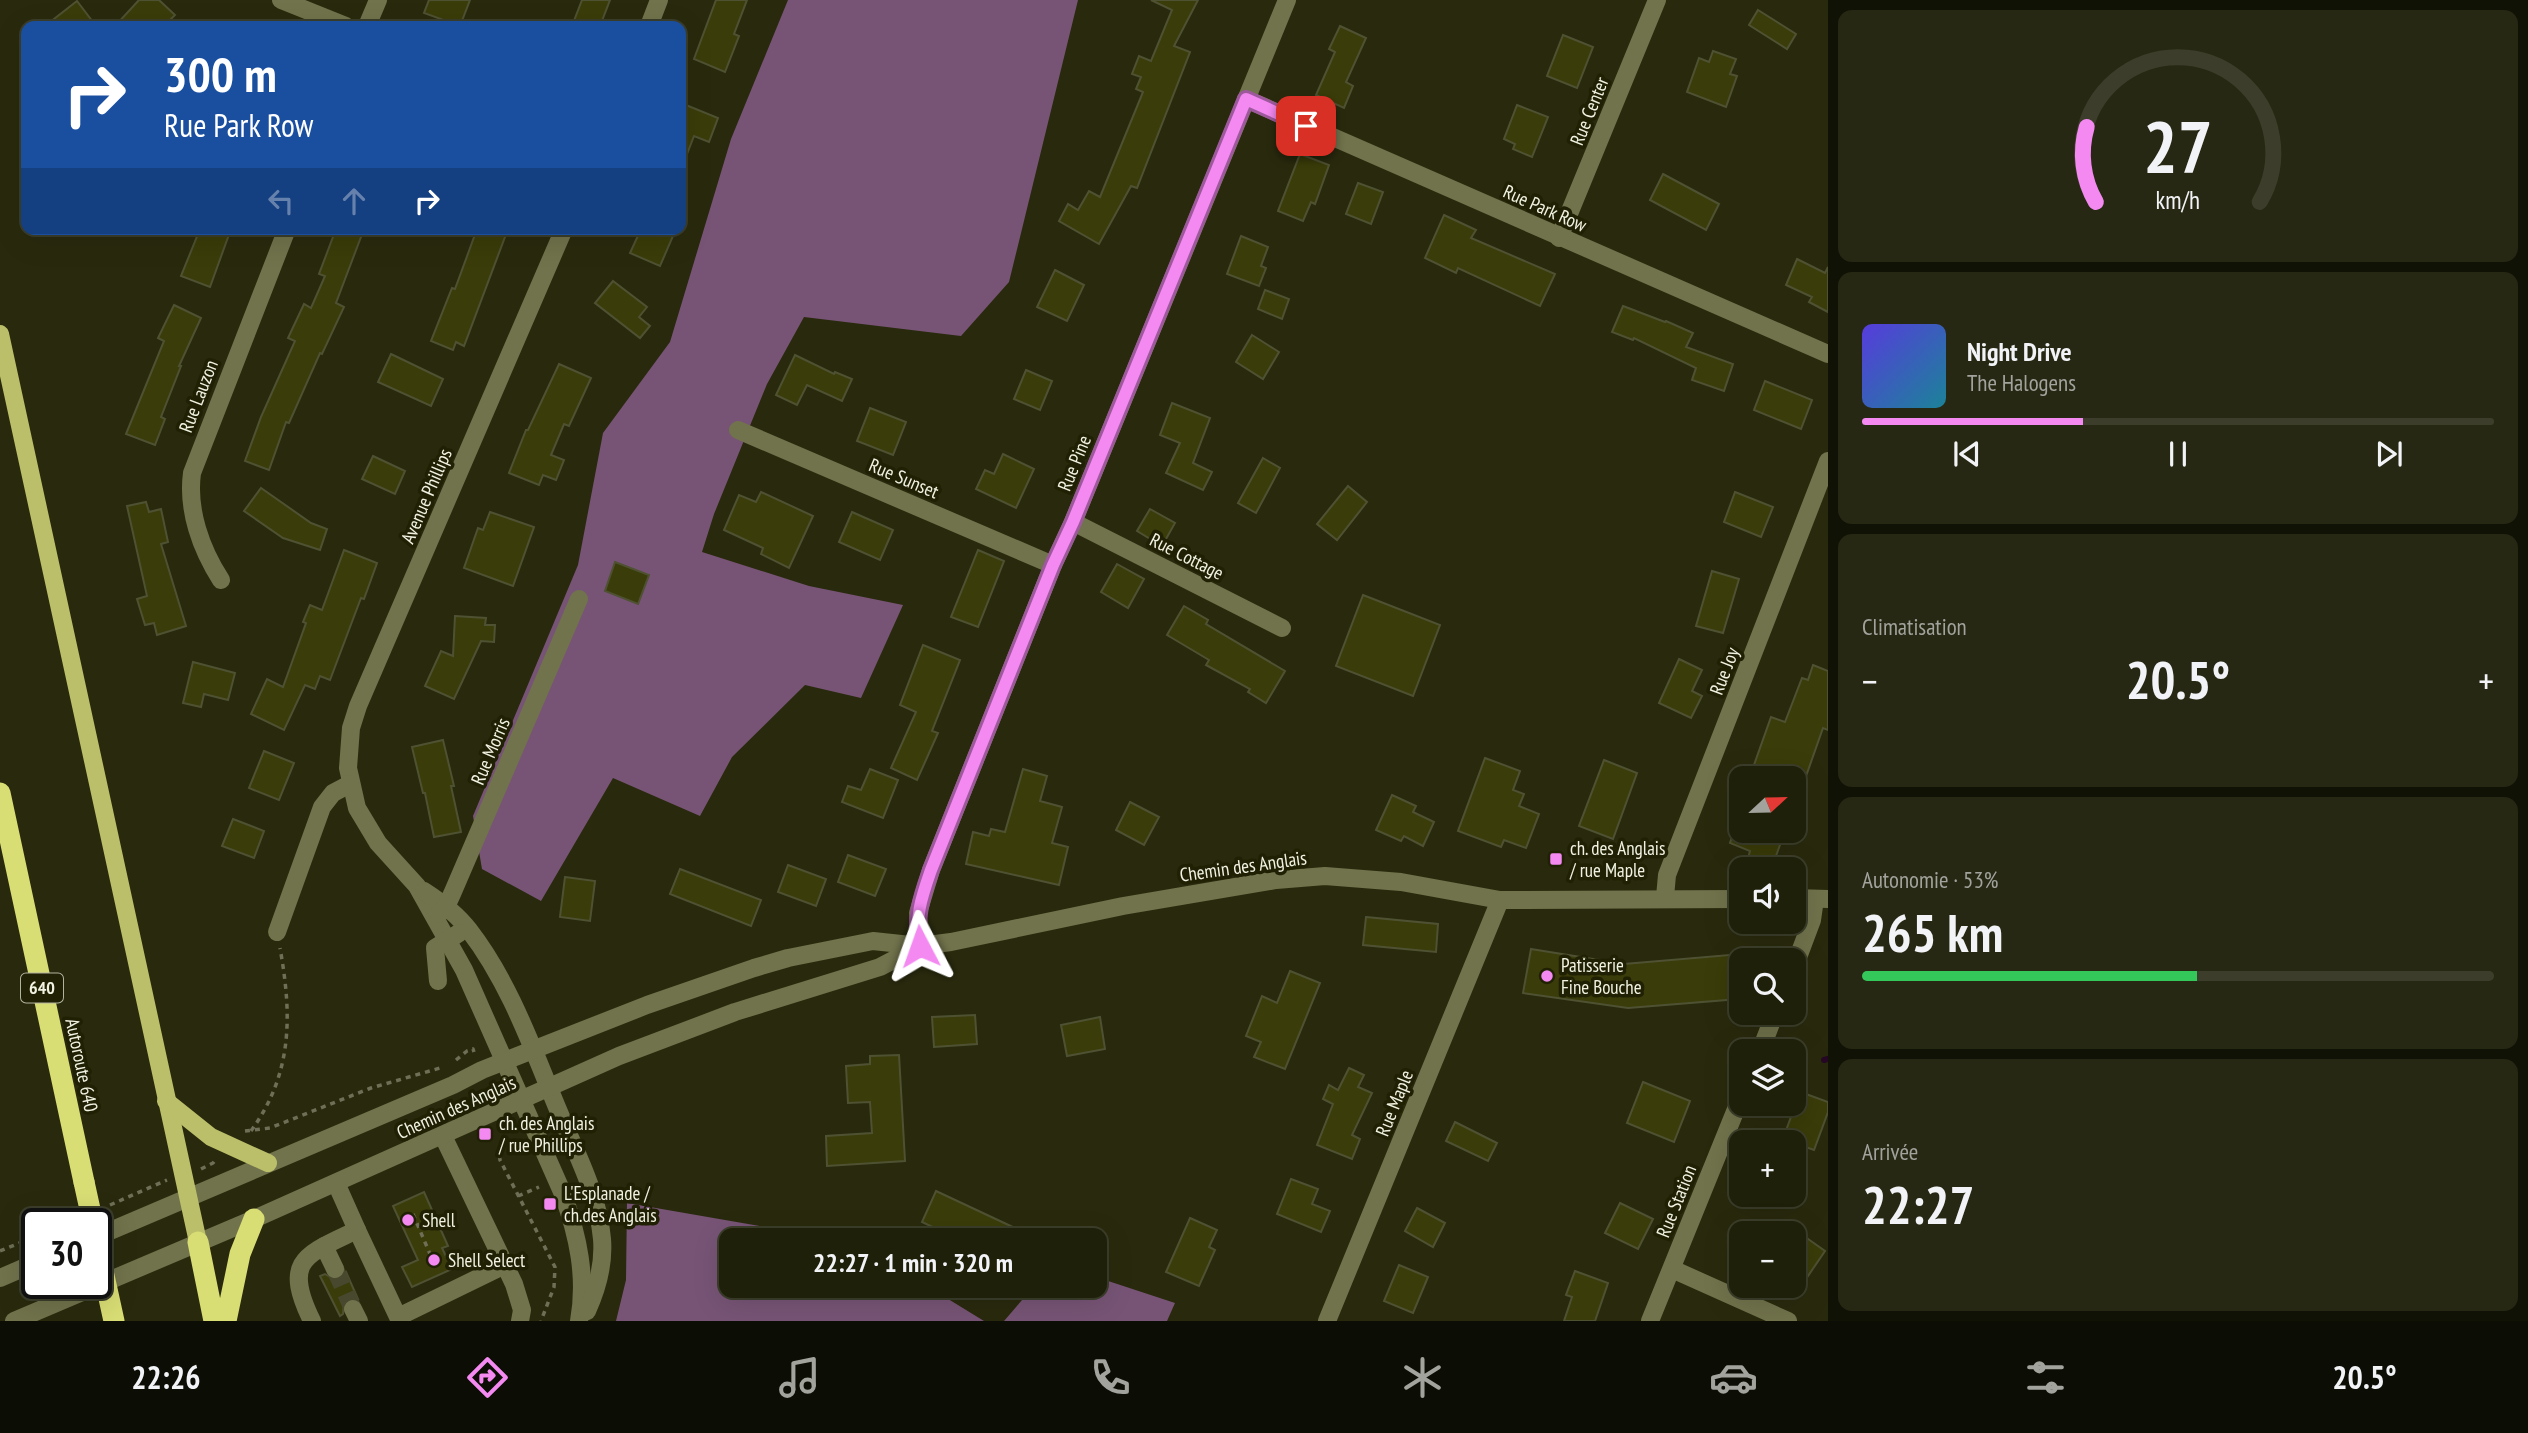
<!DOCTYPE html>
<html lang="fr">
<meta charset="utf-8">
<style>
:root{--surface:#1f200a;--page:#272813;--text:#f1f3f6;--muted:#a1a39c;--line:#3c3e2b;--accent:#f389f1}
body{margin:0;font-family:"PT Sans Narrow",sans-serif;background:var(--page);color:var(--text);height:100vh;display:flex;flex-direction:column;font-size:26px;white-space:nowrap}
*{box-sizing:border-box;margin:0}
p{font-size:23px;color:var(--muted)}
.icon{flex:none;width:38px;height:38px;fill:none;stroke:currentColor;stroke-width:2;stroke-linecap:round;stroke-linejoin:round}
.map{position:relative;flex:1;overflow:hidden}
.side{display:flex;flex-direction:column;gap:10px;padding:10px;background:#111206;width:700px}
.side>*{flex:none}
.hud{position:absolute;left:21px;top:21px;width:665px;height:214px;border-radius:14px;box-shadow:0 7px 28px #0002,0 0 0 2px var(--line);background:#1a4fa0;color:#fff;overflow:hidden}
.needle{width:46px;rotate:68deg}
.controls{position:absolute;left:1729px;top:766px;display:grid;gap:14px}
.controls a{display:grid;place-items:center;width:77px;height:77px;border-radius:14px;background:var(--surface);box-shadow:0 7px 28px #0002,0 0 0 2px var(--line);font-size:35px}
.speed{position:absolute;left:21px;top:1208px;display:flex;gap:14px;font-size:35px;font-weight:700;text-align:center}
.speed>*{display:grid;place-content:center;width:91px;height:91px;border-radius:50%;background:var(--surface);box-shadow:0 7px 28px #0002,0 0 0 2px var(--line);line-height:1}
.speed .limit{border:4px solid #111;border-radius:10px;background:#fff;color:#111}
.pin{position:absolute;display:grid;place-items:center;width:60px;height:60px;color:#fff;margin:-30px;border-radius:14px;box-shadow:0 4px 10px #0006}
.me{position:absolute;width:77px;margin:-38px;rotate:356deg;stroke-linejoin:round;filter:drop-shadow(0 0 5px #0008)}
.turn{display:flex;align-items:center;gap:24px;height:147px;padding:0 28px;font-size:32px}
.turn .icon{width:91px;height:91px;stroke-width:2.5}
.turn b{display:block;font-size:49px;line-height:60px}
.lanes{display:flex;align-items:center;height:66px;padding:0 28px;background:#0003;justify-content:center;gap:35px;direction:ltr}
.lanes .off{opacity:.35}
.big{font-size:52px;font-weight:700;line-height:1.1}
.side .widget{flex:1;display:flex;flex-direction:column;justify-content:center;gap:10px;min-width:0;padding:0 24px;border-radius:14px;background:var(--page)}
.side .dial{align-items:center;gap:0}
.dial svg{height:182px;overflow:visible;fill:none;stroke:var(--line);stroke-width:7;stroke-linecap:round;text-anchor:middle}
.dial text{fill:var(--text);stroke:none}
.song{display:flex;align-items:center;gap:21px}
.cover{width:84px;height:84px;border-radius:10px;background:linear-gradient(135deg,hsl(250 70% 55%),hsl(190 70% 35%))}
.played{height:7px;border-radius:4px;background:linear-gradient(90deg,var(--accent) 35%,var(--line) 35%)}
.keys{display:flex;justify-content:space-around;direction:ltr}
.heat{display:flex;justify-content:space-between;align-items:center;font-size:38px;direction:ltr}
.charge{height:10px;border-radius:5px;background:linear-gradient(90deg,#34c759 53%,var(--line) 0)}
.trip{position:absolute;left:719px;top:1228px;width:388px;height:70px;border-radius:14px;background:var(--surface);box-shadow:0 7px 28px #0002,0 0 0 2px var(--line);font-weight:700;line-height:70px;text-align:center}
.tab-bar{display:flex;height:112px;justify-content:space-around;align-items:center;background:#0c0d04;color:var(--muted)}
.tab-bar .icon{width:49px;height:49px}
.tab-bar .current{color:var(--accent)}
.tab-bar b{font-size:32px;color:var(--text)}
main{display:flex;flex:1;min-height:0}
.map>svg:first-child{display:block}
</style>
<main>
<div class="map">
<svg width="1828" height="1321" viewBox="0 0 1828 1321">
<rect width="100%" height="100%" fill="#292a0d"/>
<!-- forest -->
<g fill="#775476">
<polygon points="788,0 1078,0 1009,282 961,336 804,317 767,384 714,514 702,552 809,586 903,605 861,698 805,685 732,757 700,816 613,778 541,901 482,869 473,816 578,565 603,433 670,342 731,139"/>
<polygon points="627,1203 847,1241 732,1241 732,1286 927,1286 984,1321 616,1321 626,1280"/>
<polygon points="1096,1277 1175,1303 1167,1321 1004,1321 1034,1286 1096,1286"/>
</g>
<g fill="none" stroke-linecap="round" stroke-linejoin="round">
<!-- stream -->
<polyline stroke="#260826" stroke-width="6" points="1824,1060 1828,1059"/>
</g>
<!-- building -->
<g fill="#3a3c09" stroke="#4f5133" stroke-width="2">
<polygon points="139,0 159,0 175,15 164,26 115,26"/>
<polygon points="429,0 470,0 460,26 424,13"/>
<polygon points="582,0 610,0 600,26 572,26"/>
<polygon points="716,0 747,0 734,34 739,36 725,72 694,59"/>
<polygon points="1151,0 1198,0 1174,46 1190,52 1137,188 1131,186 1099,244 1059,221 1068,204 1078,210 1089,191 1100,197 1143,92 1136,89 1141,77 1132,74 1139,56 1151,61 1172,10"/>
<polygon points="77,1 96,26 45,26"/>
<polygon points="1758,10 1796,34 1787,49 1749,25"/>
<polygon points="1340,26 1366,38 1346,82 1353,86 1344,108 1316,95 1335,52 1329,49"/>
<polygon points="1563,35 1593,47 1577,88 1547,76"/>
<polygon points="1713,51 1736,59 1730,74 1737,76 1726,107 1687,92 1699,58 1709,62"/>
<polygon points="681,103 718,118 709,142 694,136 682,167"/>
<polygon points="1517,105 1548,117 1532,157 1513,149 1515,144 1504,139"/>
<polygon points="1300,154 1329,165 1315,204 1311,202 1303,221 1278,211"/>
<polygon points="1663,174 1719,204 1706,230 1650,200"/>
<polygon points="1358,183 1383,192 1371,224 1346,214"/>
<polygon points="1444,215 1476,230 1471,238 1555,274 1540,306 1458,268 1456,273 1425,258"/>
<polygon points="200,229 231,229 210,287 181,276"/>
<polygon points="336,229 364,229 336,303 344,307 322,354 320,353 289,423 286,422 269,470 245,461 261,417 295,341 288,338 304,304 311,308 325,276 319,274"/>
<polygon points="477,229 508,229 464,346 456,342 453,350 431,341 452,288 455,289"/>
<polygon points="641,229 676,229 660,266 630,253"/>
<polygon points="1241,236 1268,247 1261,266 1266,268 1259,286 1227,274"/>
<polygon points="1797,259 1825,273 1828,267 1828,312 1809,302 1812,297 1786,285"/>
<polygon points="1055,270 1084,285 1067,321 1037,307"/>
<polygon points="613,281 647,307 639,317 650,326 640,338 595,303"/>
<polygon points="1265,290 1289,299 1282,319 1258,309"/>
<polygon points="174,305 201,318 179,366 181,366 161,417 165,419 155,445 126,434 164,341 158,338"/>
<polygon points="1623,306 1665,322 1666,321 1693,333 1686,347 1733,364 1724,391 1692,380 1696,368 1634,338 1633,340 1612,332"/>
<polygon points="1252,335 1279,352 1263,379 1236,362"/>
<polygon points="391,354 443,379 431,406 378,382"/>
<polygon points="795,355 834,374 835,372 852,379 842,401 807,385 797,405 776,395"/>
<polygon points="559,364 591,378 569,426 564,424 551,455 564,460 556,480 543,475 539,485 509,473 526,430 528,430"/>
<polygon points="1026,370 1052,381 1040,410 1014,399"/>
<polygon points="1765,381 1812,400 1801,429 1754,410"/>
<polygon points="1172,403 1210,418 1193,463 1212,472 1203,490 1166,473 1180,443 1160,435"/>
<polygon points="870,408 906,422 893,455 857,441"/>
<polygon points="1003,454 1034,469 1016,508 976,489 985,470 994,474"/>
<polygon points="373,456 405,471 395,494 362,479"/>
<polygon points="1263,458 1280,468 1256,513 1238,503"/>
<polygon points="1348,486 1367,502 1337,540 1317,524"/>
<polygon points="261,488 311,523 327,529 320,550 283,538 244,511"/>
<polygon points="761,492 813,516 789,568 761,554 763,548 724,530 739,495 756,502"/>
<polygon points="1735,492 1773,507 1761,537 1724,522"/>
<polygon points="146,502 149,512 161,509 168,542 161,544 186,626 157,635 154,623 145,625 137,599 147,596 127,506"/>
<polygon points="1150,509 1175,523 1162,546 1137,531"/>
<polygon points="490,512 534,527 513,586 464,568 478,528 483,530"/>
<polygon points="852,512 893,530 880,560 839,542"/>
<polygon points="344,550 377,563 364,599 361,598 330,680 320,676 315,689 305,685 284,730 251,714 267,679 283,687 306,623 303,622 310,605 322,610"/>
<polygon points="978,550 1004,561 978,627 951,617"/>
<polygon points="615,562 649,575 638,604 605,591"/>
<polygon points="1117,564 1144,579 1128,608 1101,592"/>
<polygon points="1712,571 1739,579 1723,633 1696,626"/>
<polygon points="1363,595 1440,625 1413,696 1336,666"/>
<polygon points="1184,606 1208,620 1206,624 1285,671 1266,703 1248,692 1250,689 1206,665 1209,660 1167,635"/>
<polygon points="455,616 486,618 485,625 495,625 494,642 481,641 454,699 425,686 441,651 453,656"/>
<polygon points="923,645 960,660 932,731 938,733 917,780 891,768 916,712 900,705"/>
<polygon points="1679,659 1702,670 1692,691 1702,696 1691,718 1659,703"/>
<polygon points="193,662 235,673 228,700 204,694 201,707 183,703"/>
<polygon points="1813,665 1828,671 1828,730 1823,728 1805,779 1749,779 1771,717 1785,722 1802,678 1808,680"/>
<polygon points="443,740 454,786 451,786 461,832 434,837 425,793 423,793 412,747"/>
<polygon points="264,751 294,763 279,800 249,788"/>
<polygon points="1485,758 1520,771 1513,790 1524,794 1519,806 1539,814 1526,848 1504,840 1501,847 1458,831"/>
<polygon points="1604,760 1637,773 1613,839 1579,826"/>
<polygon points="870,769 898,780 883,818 842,802 848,786 861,790"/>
<polygon points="1023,769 1047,776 1040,801 1062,807 1052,843 1068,847 1059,885 966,864 973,832 989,836 991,829 1005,832"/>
<polygon points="1392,795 1416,806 1413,812 1434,822 1423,846 1404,836 1401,841 1376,830"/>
<polygon points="1130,802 1159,817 1144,845 1116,830"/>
<polygon points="233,819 264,831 254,858 222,846"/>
<polygon points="1734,831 1785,831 1772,867 1748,858 1750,851 1730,843"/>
<polygon points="848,855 886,869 875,896 838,882"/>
<polygon points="788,865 826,879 816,906 778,892"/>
<polygon points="680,869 761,900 751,926 670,894"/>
<polygon points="565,877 595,881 590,921 560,917"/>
<polygon points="1366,917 1438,924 1436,952 1363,945"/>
<polygon points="1531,949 1624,964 1741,954 1739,999 1628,1008 1523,993"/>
<polygon points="1290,971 1320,983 1285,1069 1254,1057 1261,1042 1246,1036 1262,996 1277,1003"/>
<polygon points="975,1015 977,1044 934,1047 932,1017"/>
<polygon points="1100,1017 1105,1049 1067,1056 1061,1025"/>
<polygon points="899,1055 905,1161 827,1166 826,1136 872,1133 870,1102 848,1103 846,1066 870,1064 870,1056"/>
<polygon points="1349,1068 1364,1075 1358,1087 1372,1093 1352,1135 1360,1139 1352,1159 1317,1145 1333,1104 1323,1099 1329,1085 1338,1090"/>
<polygon points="1643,1082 1690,1101 1674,1142 1627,1123"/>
<polygon points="1806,1094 1828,1102 1828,1112 1814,1150 1783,1139 1796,1103 1802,1105"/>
<polygon points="1455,1122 1497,1143 1488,1161 1446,1141"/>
<polygon points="1291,1179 1318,1189 1312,1204 1330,1211 1321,1232 1277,1214"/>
<polygon points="936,1191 1017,1229 1011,1241 962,1241 922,1222"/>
<polygon points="424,1192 448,1246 442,1248 452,1269 412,1287 402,1267 418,1260 393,1206"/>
<polygon points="1620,1203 1653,1219 1638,1249 1605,1233"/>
<polygon points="1417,1208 1445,1223 1433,1247 1405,1231"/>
<polygon points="1190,1218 1217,1230 1209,1247 1215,1250 1199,1286 1166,1272"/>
<polygon points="1794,1229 1825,1251 1808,1276 1794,1266"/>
<polygon points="1399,1265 1428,1277 1413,1313 1384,1301"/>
<polygon points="1575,1271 1608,1283 1595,1321 1564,1321 1572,1297 1566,1295"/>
<polygon points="346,1272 358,1299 349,1299 344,1302 343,1314 340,1316 320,1276 325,1274 335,1280 340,1279"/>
</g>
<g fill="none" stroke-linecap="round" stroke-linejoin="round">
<!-- minor-tunnel -->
<polyline stroke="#47482d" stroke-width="18" stroke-dasharray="18 9" stroke-linecap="butt" points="335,1269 353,1309"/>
<!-- path -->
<g stroke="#6e6f56" stroke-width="3.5" stroke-dasharray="5 5" stroke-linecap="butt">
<polyline points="456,1060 467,1051 473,1049 474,1052"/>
<path d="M505 1127C507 1139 498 1149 500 1160L555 1267 554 1287 541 1321"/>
<polyline points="245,1131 270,1128 371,1088 440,1068"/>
<path d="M251 1131C293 1073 292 1015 280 948"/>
<polyline points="201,1169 213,1163 217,1158"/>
<polyline points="518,1196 539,1187"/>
<polyline points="110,1205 167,1180"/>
<polyline points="413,1214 430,1254"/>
<polyline points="0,1251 37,1236"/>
</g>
<!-- minor -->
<g stroke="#71734c" stroke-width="18">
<polyline points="281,0 346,26"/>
<polyline points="367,26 378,0"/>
<polyline points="649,26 659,0"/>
<polyline points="1246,99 1828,354"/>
<path d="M564 229 358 706 351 728 348 768 357 808 378 843 417 886 464 970 563 1194C578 1236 587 1277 579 1321"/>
<polyline points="1559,238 1657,0"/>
<polyline points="738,430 1053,565"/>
<polyline points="1073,522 1282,628"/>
<path d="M221 580C201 549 187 510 192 473L287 229"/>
<path d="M424 891C441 902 457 914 469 930 510 983 533 1050 559 1112 576 1153 598 1193 602 1239 604 1263 597 1289 587 1311"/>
<polyline points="1665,897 1667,875 1828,461"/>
<polyline points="1794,898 1828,899"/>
<polyline points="439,914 446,907 452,894 579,599"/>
<polyline points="277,932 322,807 333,793 350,784"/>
<polyline points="920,946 918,913 931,870 1053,565 1073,522 1287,0"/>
<polyline points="1794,968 1812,920 1815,899"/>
<polyline points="438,981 435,948 459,933"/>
<polyline points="1760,1052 1775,1013"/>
<polyline points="443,1136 514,1284 522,1310 520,1321"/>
<polyline points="357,1230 398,1317 505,1265"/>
<polyline points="96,1237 453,1085 482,1070 647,1005 754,968 788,958 873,941 920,946 951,942 1123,906 1276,880 1325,876 1401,882 1500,900 1741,899"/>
<polyline points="324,1246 335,1269"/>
<polyline points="1672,1269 1788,1321"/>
<polyline points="0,1278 37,1262"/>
<polyline points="353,1309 359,1321"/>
<polyline points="14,1321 254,1219 619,1056 735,1012 880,967 920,946"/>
<path d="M312 1321C282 1260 305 1255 357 1230L336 1183"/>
<polyline points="1327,1321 1500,900"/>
<polyline points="1650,1321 1741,1097"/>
</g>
<!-- major -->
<g stroke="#bbbf69" stroke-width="18">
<polyline points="0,334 198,1242"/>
<polyline points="166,1101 211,1137 268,1163"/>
</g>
<!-- highway -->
<g stroke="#d8dd74" stroke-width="21">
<polyline points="0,793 84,1182"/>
<polyline points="198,1242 214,1321"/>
<polyline points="226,1321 240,1254 254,1219"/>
</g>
<!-- highway-bridge -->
<g stroke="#d8dd74" stroke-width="21">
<polyline points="84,1182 93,1223"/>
<polyline points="96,1239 114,1321"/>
</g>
</g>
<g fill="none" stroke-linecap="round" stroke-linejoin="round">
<!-- route casing -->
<g stroke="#9e599d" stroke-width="18">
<path id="route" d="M920 946C914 918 922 896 931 870L1053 565 1073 522 1246 99 1306 126"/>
</g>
<!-- route -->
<use href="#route" stroke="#f389f1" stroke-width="12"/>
</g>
<!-- markers -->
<g fill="#f389f1" stroke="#202104" stroke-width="2.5">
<rect x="1549" y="852" width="14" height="14" rx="3.5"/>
<circle cx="1547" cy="976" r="7"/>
<rect x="478" y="1127" width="14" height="14" rx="3.5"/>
<rect x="543" y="1197" width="14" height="14" rx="3.5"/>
<circle cx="408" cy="1220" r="7"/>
<circle cx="434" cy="1260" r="7"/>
</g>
<g text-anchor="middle" stroke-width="7" stroke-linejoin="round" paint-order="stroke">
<!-- shield labels -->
<rect fill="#202104" stroke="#b2b39f" stroke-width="2" x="21" y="973.5" width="42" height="29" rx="5"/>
<g font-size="18" font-weight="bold" fill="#f1f2e1">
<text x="42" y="994">640</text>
</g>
<!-- street labels -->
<g font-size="19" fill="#f1f2e1" stroke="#202104">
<text transform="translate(1589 111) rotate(-68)" y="7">Rue Center</text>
<text transform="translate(1545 208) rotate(24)" y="7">Rue Park Row</text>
<text transform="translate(198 396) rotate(-69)" y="7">Rue Lauzon</text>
<text transform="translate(1074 463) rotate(-68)" y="7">Rue Pine</text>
<text transform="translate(904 478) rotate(23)" y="7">Rue Sunset</text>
<text transform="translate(426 496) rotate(-67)" y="7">Avenue Phillips</text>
<text transform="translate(1187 556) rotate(27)" y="7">Rue Cottage</text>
<text transform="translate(1724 671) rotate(-69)" y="7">Rue Joy</text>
<text transform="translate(490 751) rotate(-67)" y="7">Rue Morris</text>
<text transform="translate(1243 866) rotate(-8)" y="7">Chemin des Anglais</text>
<text transform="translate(82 1065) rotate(78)" y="7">Autoroute 640</text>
<text transform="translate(1394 1103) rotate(-68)" y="7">Rue Maple</text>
<text transform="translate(456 1107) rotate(-24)" y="7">Chemin des Anglais</text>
<text transform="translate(1676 1201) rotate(-68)" y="7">Rue Station</text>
</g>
<!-- poi labels -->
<g font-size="19" fill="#f1f2e1" stroke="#202104" text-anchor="start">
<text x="1570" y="855">ch. des Anglais<tspan x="1570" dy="22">/ rue Maple</tspan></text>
<text x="1561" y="972">Patisserie<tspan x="1561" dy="22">Fine Bouche</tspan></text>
<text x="499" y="1130">ch. des Anglais<tspan x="499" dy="22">/ rue Phillips</tspan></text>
<text x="564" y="1200">L'Esplanade /<tspan x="564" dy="22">ch.des Anglais</tspan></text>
<text x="422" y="1227">Shell</text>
<text x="448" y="1267">Shell Select</text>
</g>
</g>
</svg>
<div class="controls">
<a><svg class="needle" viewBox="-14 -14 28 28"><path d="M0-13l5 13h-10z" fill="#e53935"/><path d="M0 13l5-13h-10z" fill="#a1a39c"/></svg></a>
<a><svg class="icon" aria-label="sound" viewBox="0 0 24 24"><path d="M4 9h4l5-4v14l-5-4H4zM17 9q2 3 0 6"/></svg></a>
<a><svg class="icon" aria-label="search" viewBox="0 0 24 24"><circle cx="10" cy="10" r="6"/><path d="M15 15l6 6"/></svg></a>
<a><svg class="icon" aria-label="layers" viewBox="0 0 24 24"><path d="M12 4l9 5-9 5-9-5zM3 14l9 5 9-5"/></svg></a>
<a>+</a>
<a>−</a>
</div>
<div class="speed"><div class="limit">30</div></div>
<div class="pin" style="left:1306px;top:126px;background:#d93025"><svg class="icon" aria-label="arrive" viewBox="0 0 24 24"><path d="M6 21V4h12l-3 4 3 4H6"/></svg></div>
<svg class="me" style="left:920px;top:946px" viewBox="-20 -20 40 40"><path d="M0-17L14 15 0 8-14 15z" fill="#f389f1" stroke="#fff" stroke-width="4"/></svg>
<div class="trip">22:27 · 1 min · 320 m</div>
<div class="hud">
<div class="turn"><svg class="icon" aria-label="right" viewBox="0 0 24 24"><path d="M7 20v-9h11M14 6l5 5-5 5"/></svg><div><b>300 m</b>Rue Park Row</div></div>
<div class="lanes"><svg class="icon off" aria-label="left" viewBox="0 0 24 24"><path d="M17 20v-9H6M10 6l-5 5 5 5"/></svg><svg class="icon off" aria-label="ahead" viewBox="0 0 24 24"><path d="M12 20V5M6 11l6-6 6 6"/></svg><svg class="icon" aria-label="right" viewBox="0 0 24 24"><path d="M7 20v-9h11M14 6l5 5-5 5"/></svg></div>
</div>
</div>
<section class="side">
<div class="widget dial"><svg viewBox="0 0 100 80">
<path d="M14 69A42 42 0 1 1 86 69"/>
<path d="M14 69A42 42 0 0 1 10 36" stroke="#f389f1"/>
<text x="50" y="56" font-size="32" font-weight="700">27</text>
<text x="50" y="72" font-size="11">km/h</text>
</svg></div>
<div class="widget">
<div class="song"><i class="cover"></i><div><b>Night Drive</b><p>The Halogens</p></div></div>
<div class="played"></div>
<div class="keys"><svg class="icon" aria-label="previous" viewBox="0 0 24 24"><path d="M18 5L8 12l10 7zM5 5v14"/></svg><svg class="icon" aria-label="pause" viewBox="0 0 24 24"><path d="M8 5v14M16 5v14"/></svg><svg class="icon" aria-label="next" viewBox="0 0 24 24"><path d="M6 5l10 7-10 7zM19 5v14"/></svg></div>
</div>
<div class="widget"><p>Climatisation</p>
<div class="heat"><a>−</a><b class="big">20.5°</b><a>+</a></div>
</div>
<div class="widget"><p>Autonomie · 53%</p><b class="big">265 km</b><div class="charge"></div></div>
<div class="widget"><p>Arrivée</p><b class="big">22:27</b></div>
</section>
</main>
<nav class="tab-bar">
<b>22:26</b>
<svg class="icon current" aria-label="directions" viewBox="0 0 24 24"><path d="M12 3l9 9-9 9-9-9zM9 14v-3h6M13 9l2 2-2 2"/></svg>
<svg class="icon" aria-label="music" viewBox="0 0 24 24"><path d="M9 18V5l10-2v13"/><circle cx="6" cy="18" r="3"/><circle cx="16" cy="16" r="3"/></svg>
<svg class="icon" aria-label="phone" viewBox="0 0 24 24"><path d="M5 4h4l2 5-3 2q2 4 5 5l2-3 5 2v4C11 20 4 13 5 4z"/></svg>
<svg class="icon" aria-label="climate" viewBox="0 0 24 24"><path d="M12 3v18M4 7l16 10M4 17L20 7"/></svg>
<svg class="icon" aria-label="car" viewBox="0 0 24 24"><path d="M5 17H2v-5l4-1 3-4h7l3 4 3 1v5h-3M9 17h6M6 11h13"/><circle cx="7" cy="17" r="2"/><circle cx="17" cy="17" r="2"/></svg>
<svg class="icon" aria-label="filters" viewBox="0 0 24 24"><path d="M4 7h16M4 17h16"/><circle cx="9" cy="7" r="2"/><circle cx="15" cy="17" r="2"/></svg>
<b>20.5°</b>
</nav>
